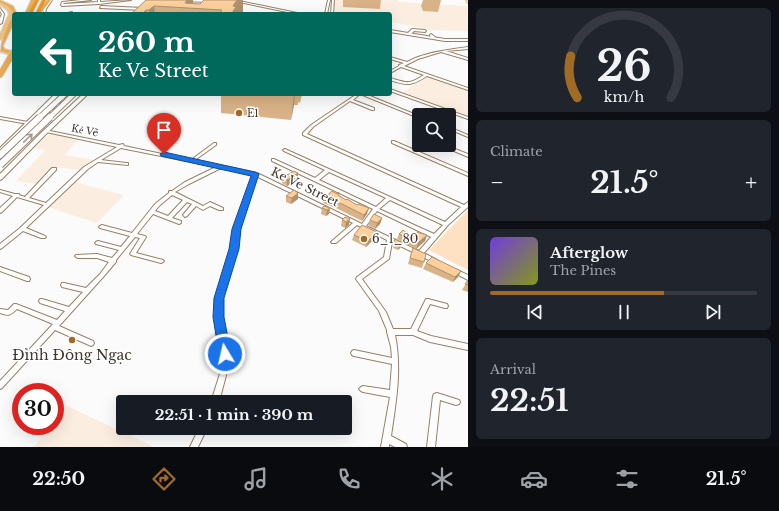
<!DOCTYPE html>
<meta charset="utf-8">
<style>
:root{--surface:#171b24;--page:#20242c;--text:#f1f3f6;--muted:#9ea1a6;--line:#363941;--accent:#a16b25}
body{margin:0;font-family:"Libre Baskerville",serif;background:var(--page);color:var(--text);height:100vh;display:flex;flex-direction:column;font-size:15px;white-space:nowrap}
*{box-sizing:border-box;margin:0}
p{font-size:13px;color:var(--muted)}
.icon{flex:none;width:22px;height:22px;fill:none;stroke:currentColor;stroke-width:2;stroke-linecap:round;stroke-linejoin:round}
.map{position:relative;flex:1;overflow:hidden}
.details{display:flex;flex-direction:column;gap:8px;padding:8px;background:#0d0f14;width:311px}
.details>*{flex:none}
.hud{position:absolute;left:12px;top:12px;width:380px;height:84px;border-radius:4px;box-shadow:0 4px 16px #0002;background:#00695c;color:#fff;overflow:hidden}
.buttons{position:absolute;left:412px;top:108px;display:grid;gap:8px}
.buttons a{display:grid;place-items:center;width:44px;height:44px;border-radius:4px;background:var(--surface);box-shadow:0 4px 16px #0002;font-size:20px}
.speed{position:absolute;left:12px;top:383px;display:flex;gap:8px;font-size:20px;font-weight:700;text-align:center}
.speed>*{display:grid;place-content:center;width:52px;height:52px;border-radius:50%;background:var(--surface);box-shadow:0 4px 16px #0002;line-height:1}
.speed .limit{border:6px solid #d22;background:#fff;color:#111}
.pin{position:absolute;display:grid;place-items:center;width:34px;height:34px;color:#fff;margin:-41px -17px;border-radius:50% 50% 50% 0;rotate:-45deg;box-shadow:0 0 4px #0007}
.pin .icon{rotate:45deg}
.me{position:absolute;width:44px;margin:-22px;rotate:351deg;stroke-linejoin:round;filter:drop-shadow(0 0 3px #0008)}
.turn{display:flex;align-items:center;gap:14px;height:84px;padding:0 20px;font-size:18px}
.turn .icon{width:52px;height:52px;stroke-width:2.5}
.turn b{display:block;font-size:28px;line-height:34px}
.big{font-size:30px;font-weight:800;line-height:1.1}
.details .tile{flex:1;display:flex;flex-direction:column;justify-content:center;gap:6px;min-width:0;padding:0 14px;border-radius:6px;background:var(--page)}
.details .dial{align-items:center;gap:0}
.dial svg{height:104px;overflow:visible;fill:none;stroke:var(--line);stroke-width:7;stroke-linecap:round;text-anchor:middle}
.dial text{fill:var(--text);stroke:none}
.song{display:flex;align-items:center;gap:12px}
.cover{width:48px;height:48px;border-radius:6px;background:linear-gradient(135deg,hsl(260 70% 55%),hsl(70 70% 35%))}
.played{height:4px;border-radius:2px;background:linear-gradient(90deg,var(--accent) 65%,var(--line) 65%)}
.keys{display:flex;justify-content:space-around;direction:ltr}
.heat{display:flex;justify-content:space-between;align-items:center;font-size:22px;direction:ltr}
.trip{position:absolute;left:116px;top:395px;width:236px;height:40px;border-radius:4px;background:var(--surface);box-shadow:0 4px 16px #0002;font-weight:800;line-height:40px;text-align:center}
.tab-bar{display:flex;height:64px;justify-content:space-around;align-items:center;background:#090b0e;color:var(--muted)}
.tab-bar .icon{width:28px;height:28px}
.tab-bar .active{color:var(--accent)}
.tab-bar b{font-size:18px;color:var(--text)}
main{display:flex;flex:1;min-height:0}
.map>svg:first-child{display:block}
</style>
<main>
<div class="map">
<svg width="468" height="447" viewBox="0 0 468 447">
<rect width="100%" height="100%" fill="#fbfbfb"/>
<!-- built -->
<g fill="#fbeee1">
<polygon points="335,0 397,0 398,2 467,6 468,31 432,30 390,22 390,14 346,14 333,11"/>
<polygon points="427,76 468,90 468,116 402,93"/>
<polygon points="50,133 79,138 65,155 94,160 81,170 53,167 38,184 16,181 45,150 34,148"/>
<polygon points="75,182 124,195 97,223 47,207"/>
<polygon points="65,405 152,446 152,447 34,447 50,426 55,426 55,419"/>
</g>
<!-- green -->
<polygon fill="#fee1c3" points="468,210 468,270 429,250"/>
<g fill="none" stroke-linecap="round" stroke-linejoin="round">
<!-- canal -->
<polygon fill="#f7bf80" fill-rule="evenodd" points="465,0 467,0 468,4 467,4"/>
<!-- minor casing -->
<g stroke="#978168" stroke-width="2">
<g id="minor">
<polygon points="50,0 52,0 46,9 45,14 43,14 44,9"/>
<polygon points="81,0 91,0 64,3 63,4 98,2 98,0 100,0 100,2 131,0 99,4 62,6 61,5 62,2"/>
<polygon points="186,2 206,3 207,4 206,5 185,3"/>
<polygon points="101,6 143,8 144,9 143,10 100,8"/>
<polygon points="72,12 73,14 63,14"/>
<polygon points="412,29 425,30 426,31 425,32 414,31 410,35 408,35 408,33"/>
<polygon points="431,34 435,37 435,39 433,39 430,36 430,35"/>
<path d="M468 47V49L446 51 468 58V60L441 52 418 59 404 66 468 88V90L427 76C411 86 408 86 390 80V78C408 83 408 85 424 75L401 67 390 73V71L399 66V65L404 63 390 59V57L407 62C426 52 447 50 468 47Z"/>
<polygon points="390,89 468,117 468,119 390,91"/>
<path d="M357 94H365L419 116V118L360 94 353 100 374 108V110H372L350 101 313 127 307 134 464 205 468 202V207L448 225 424 253 437 260 438 261 437 262H433L392 242 389 259 362 279 386 312 393 329H411L426 299H428L447 304 448 306 447 308H445L430 304 417 331 431 336 468 344V350L430 342 413 335H395C402 369 396 402 391 436L406 444 407 447H395L389 444V447H381L390 397 363 392 361 391 359 389 361 387 363 386 390 390 392 364 354 356 352 355 351 353 352 351 354 350 392 358 391 347 387 332V330L379 311 356 279 357 277 384 257 387 240 357 225 336 243H332L331 242 332 241 353 223 256 176 240 229 237 249 222 298V317L229 364 219 402H211L223 364 216 317V298L231 249 234 229 253 175 221 168 189 184 175 192 203 206 210 202 223 208V210H219L210 206 203 210 196 206 187 216 185 217 183 215 192 204 187 202 172 218 181 221V223L179 224 153 214 137 234 145 236 146 237 136 253 163 260 164 261 163 262 161 263 131 255 130 254 140 238 135 237 116 260V262L115 263 104 276 59 326 93 341 94 343 93 345 91 346 89 345 55 330 2 388 0 389V381L53 324 17 309C9 316 10 316 0 313V309L8 310 14 304H16L57 320 65 311 40 303 39 301 40 299H42L69 307 83 292 62 287 61 285 62 283H64L86 288 100 274 109 262 97 258H78L76 257 75 256 76 255 97 254 112 258 119 250 96 244 95 243 96 242 98 241 121 247 130 236 100 228 99 227 100 226 102 225 132 233 155 204 169 193V191H172L185 182 216 167 121 148 101 160 126 163H128V165L98 162 88 169 26 228 45 236 46 237 45 238H41L23 231 2 248 0 249V244L20 228 44 205 17 197 2 212 0 213V208L13 196 0 192V190L15 194H19V195L25 197 52 168H56V170L29 198 46 203 84 167 117 147 46 132H45V130L119 145 123 144 124 146 191 160 214 143H216V145L195 160 257 173 362 224 373 209 272 161V159H274L315 178 325 170 284 151 283 150 285 149 445 222 461 207 303 135V133L311 125ZM329 172 386 198 376 207 319 180ZM172 195 183 200 168 216 155 211 159 206ZM390 200 443 225 434 234 379 209ZM377 211 431 237 419 251 366 226Z"/>
<polygon points="0,117 28,122 30,123 28,124 0,119"/>
<polygon points="449,127 468,135 468,137 449,129"/>
<polygon points="392,141 394,141 468,173 468,176 392,143"/>
<polygon points="440,145 445,145 468,154 468,157"/>
<polygon points="0,267 29,277 30,279 29,281 27,281 0,271"/>
<polygon points="455,269 468,275 468,280 453,272 452,271 453,270"/>
<polygon points="437,393 459,400 460,402 459,404 456,405 440,400 435,447 427,447 433,396 434,394"/>
<polygon points="199,428 207,428 198,447 190,447"/>
</g>
</g>
<!-- tertiary casing -->
<g stroke="#978168" stroke-width="2">
<g id="tertiary">
<polygon points="229,0 234,0 302,14 297,14"/>
<polygon points="328,0 330,0 327,14 325,14"/>
<polygon points="332,0 334,0 333,14 331,14"/>
<polygon points="0,8 4,14 2,23 0,24 0,18 2,14 0,11"/>
<polygon points="390,30 445,39 468,39 468,41 445,41 390,32"/>
</g>
</g>
<!-- secondary casing -->
<g stroke="#978168" stroke-width="2">
<g id="secondary">
<polygon points="55,94 60,94 2,152 0,153 0,148"/>
<polygon points="83,94 88,94 45,135 2,179 0,180 0,174 41,133"/>
</g>
</g>
<!-- primary casing -->
<g stroke="#d9d7d5" stroke-width="2">
<g id="primary">
<polygon points="0,2 10,8 13,14 2,39 0,40 0,34 9,14 7,10 0,5"/>
<polygon points="0,50 14,54 14,56 0,52"/>
</g>
</g>
<!-- trunk casing -->
<g stroke="#d9d7d5" stroke-width="2">
<g id="trunk">
<polygon points="0,0 13,6 17,14 14,15 10,8 0,2"/>
<polygon points="31,0 35,0 29,14 25,14"/>
<polygon points="47,0 51,0 40,14 36,14"/>
<path d="M14 16V22L3 46 5 49 14 52V54L1 51C0 41 8 26 12 17Z"/>
</g>
</g>
<!-- motorway casing -->
<g stroke="#d9d7d5" stroke-width="2">
<g id="motorway">
<polygon points="35,0 39,0 32,14 28,14"/>
<polygon points="42,0 46,0 39,14 35,14"/>
</g>
</g>
<!-- minor -->
<use href="#minor" fill="#fff" fill-rule="evenodd"/>
<!-- tertiary -->
<use href="#tertiary" fill="#fff" fill-rule="evenodd"/>
<!-- secondary -->
<use href="#secondary" fill="#fff" fill-rule="evenodd"/>
<!-- primary -->
<use href="#primary" fill="#f1c17e" fill-rule="evenodd"/>
<!-- trunk -->
<use href="#trunk" fill="#ecac53" fill-rule="evenodd"/>
<!-- motorway -->
<use href="#motorway" fill="#e79728" fill-rule="evenodd"/>
<!-- rail -->
<polyline stroke="#9e9a95" stroke-width="1.5" stroke-dasharray="5.5 2.5" stroke-linecap="butt" points="0,159 69,94"/>
<!-- secondary-bridge-far1 casing -->
<g stroke="#978168" stroke-width="6" stroke-linecap="butt">
<g id="secondary-bridge-far1">
<polyline points="39,118 65,94"/>
<polyline points="49,118 74,94"/>
</g>
</g>
<!-- secondary-bridge casing -->
<g stroke="#978168" stroke-width="8" stroke-linecap="butt">
<g id="secondary-bridge">
<polyline points="0,155 40,117"/>
<polyline points="0,165 50,117"/>
</g>
</g>
<!-- trunk-bridge casing -->
<g stroke="#d9d7d5" stroke-width="7" stroke-linecap="butt">
<polyline id="trunk-bridge" points="0,75 14,51"/>
</g>
<!-- secondary-bridge-far1 -->
<use href="#secondary-bridge-far1" stroke="#fff" stroke-width="4.5"/>
<!-- secondary-bridge -->
<use href="#secondary-bridge" stroke="#fff" stroke-width="6"/>
<!-- trunk-bridge -->
<use href="#trunk-bridge" stroke="#ecac53" stroke-width="5.5"/>
</g>
<!-- wall -->
<g fill="#d9b287">
<polygon points="146,0 200,4 204,0 243,0 243,14 131,14"/>
<polygon points="343,0 381,0 380,9 343,7"/>
<polygon points="423,0 441,0 438,12 423,11 421,6"/>
<polygon points="221,94 302,94 300,103 298,102 298,105 294,105 291,120 221,113"/>
<polygon points="298,173 298,179 287,186 282,183 282,178"/>
<polygon points="339,192 338,195 367,214 362,221 338,209 323,203 324,198 337,194"/>
<polygon points="286,196 298,199 291,204 286,202"/>
<polygon points="322,208 330,208 329,214 326,216 321,214"/>
<polygon points="345,217 349,225 345,228 341,226 342,220"/>
<polygon points="382,218 380,224 375,229 368,225 370,220"/>
<polygon points="399,234 411,236 427,235 425,241 416,249 397,239"/>
<polygon points="354,235 375,238 366,247 352,240"/>
<polygon points="395,239 402,243 400,248 398,250 393,248"/>
<polygon points="413,248 424,262 422,268 408,264"/>
<polygon points="426,263 461,271 458,277 453,282 423,269"/>
<polygon points="468,280 468,292 462,290"/>
</g>
<!-- shaded-wall -->
<g fill="#b0916e">
<polygon points="187,0 193,0 193,8 185,3"/>
<polygon points="237,0 243,0 243,14 231,14 233,6"/>
<polygon points="154,6 155,14 150,14 149,10"/>
<polygon points="146,10 146,14 142,14"/>
<polygon points="294,94 295,94 294,105 291,120"/>
<polygon points="298,173 298,179 287,186 287,180"/>
<polygon points="298,193 298,199 291,204 292,198"/>
<polygon points="330,208 329,214 326,216 327,210"/>
<polygon points="369,208 367,214 362,221 364,215"/>
<polygon points="382,218 380,224 375,229 377,223"/>
<polygon points="350,219 349,225 345,228 346,222"/>
<polygon points="377,232 375,238 366,247 368,241"/>
<polygon points="427,235 425,241 416,249 418,243"/>
<polygon points="402,243 400,248 398,250 400,244"/>
<polygon points="461,271 458,277 453,282 455,277"/>
</g>
<!-- building -->
<g fill="#fccf9d" stroke="#b0916e">
<polygon points="146,0 187,0 185,3 200,4 204,0 237,0 233,6 236,7 231,14 219,14 222,10 154,6 149,10 146,10 142,14 131,14"/>
<polygon points="294,171 298,173 287,180 282,178"/>
<polygon points="294,190 298,193 292,198 286,196"/>
<polygon points="332,191 337,194 339,192 338,195 346,200 347,199 357,205 358,204 369,208 364,215 340,203 324,198"/>
<polygon points="324,206 330,208 327,210 322,208"/>
<polygon points="374,214 382,218 377,223 370,220"/>
<polygon points="345,217 350,219 346,222 342,220"/>
<polygon points="362,225 377,232 368,241 354,235"/>
<polygon points="403,230 411,236 417,232 427,235 418,243 399,234"/>
<polygon points="395,239 402,243 400,244 394,242"/>
<polygon points="413,248 426,254 424,262 410,258"/>
<polygon points="432,257 461,271 455,277 426,263"/>
<polygon points="468,280 468,285 465,284"/>
</g>
<!-- one-way arrows -->
<defs><path id="oneway-shaft" d="M-6 0H5M1.5-3L5.5 0L1.5 3" fill="none" stroke-width="1.6" stroke-linecap="round" stroke-linejoin="round"/></defs>
<use stroke="#a09a96" href="#oneway-shaft" transform="translate(28 138) rotate(-44)"/>
<!-- route -->
<polygon fill="#1a73e8" stroke="#114b97" points="164,152 255,172 259,174 241,229 239,249 224,298 224,317 231,354 229,358 225,360 221,358 219,354 213,317 214,298 229,249 232,229 251,176 161,156 160,154"/>
<!-- markers -->
<g fill="#a16b25" stroke="#fff" stroke-width="1.5">
<circle cx="239" cy="113" r="4"/>
<circle cx="364" cy="239" r="4"/>
<circle cx="72" cy="340" r="4"/>
</g>
<g text-anchor="middle" stroke-width="3" stroke-linejoin="round" paint-order="stroke">
<!-- far-poi labels -->
<g font-size="10" fill="#40362c" stroke="#fff" text-anchor="start">
<text x="247" y="117">E1</text>
</g>
<!-- far-street labels -->
<g font-size="10" fill="#40362c" stroke="#fff">
<text transform="translate(85 130) rotate(11)" y="4">Kẻ Vẽ</text>
</g>
<!-- street labels -->
<g font-size="12" fill="#40362c" stroke="#fff">
<text transform="translate(305 187) rotate(26)" y="4">Ke Ve Street</text>
</g>
<!-- poi labels -->
<g font-size="12" fill="#40362c" stroke="#fff" text-anchor="start">
<text x="372" y="243">6_1_80</text>
</g>
<!-- near-poi labels -->
<g font-size="14" fill="#40362c" stroke="#fff">
<text x="72" y="360">Đình Đông Ngạc</text>
</g>
</g>
</svg>
<div class="buttons">
<a><svg class="icon" aria-label="search" viewBox="0 0 24 24"><circle cx="10" cy="10" r="6"/><path d="M15 15l6 6"/></svg></a>
</div>
<div class="speed"><div class="limit">30</div></div>
<div class="pin" style="left:164px;top:154px;background:#d93025"><svg class="icon" aria-label="arrive" viewBox="0 0 24 24"><path d="M6 21V4h12l-3 4 3 4H6"/></svg></div>
<svg class="me" style="left:225px;top:354px" viewBox="-20 -20 40 40"><circle r="17" fill="#1a73e8" stroke="#fff" stroke-width="3"/><path d="M0-11L8 9 0 5-8 9z" fill="#fff"/></svg>
<div class="trip">22:51 · 1 min · 390 m</div>
<div class="hud">
<div class="turn"><svg class="icon" aria-label="left" viewBox="0 0 24 24"><path d="M17 20v-9H6M10 6l-5 5 5 5"/></svg><div><b>260 m</b>Ke Ve Street</div></div>
</div>
</div>
<section class="details">
<div class="tile dial"><svg viewBox="0 0 100 80">
<path d="M14 69A42 42 0 1 1 86 69"/>
<path d="M14 69A42 42 0 0 1 9 37" stroke="#a16b25"/>
<text x="50" y="56" font-size="32" font-weight="700">26</text>
<text x="50" y="72" font-size="11">km/h</text>
</svg></div>
<div class="tile"><p>Climate</p>
<div class="heat"><a>−</a><b class="big">21.5°</b><a>+</a></div>
</div>
<div class="tile">
<div class="song"><i class="cover"></i><div><b>Afterglow</b><p>The Pines</p></div></div>
<div class="played"></div>
<div class="keys"><svg class="icon" aria-label="previous" viewBox="0 0 24 24"><path d="M18 5L8 12l10 7zM5 5v14"/></svg><svg class="icon" aria-label="pause" viewBox="0 0 24 24"><path d="M8 5v14M16 5v14"/></svg><svg class="icon" aria-label="next" viewBox="0 0 24 24"><path d="M6 5l10 7-10 7zM19 5v14"/></svg></div>
</div>
<div class="tile"><p>Arrival</p><b class="big">22:51</b></div>
</section>
</main>
<nav class="tab-bar">
<b>22:50</b>
<svg class="icon active" aria-label="directions" viewBox="0 0 24 24"><path d="M12 3l9 9-9 9-9-9zM9 14v-3h6M13 9l2 2-2 2"/></svg>
<svg class="icon" aria-label="music" viewBox="0 0 24 24"><path d="M9 18V5l10-2v13"/><circle cx="6" cy="18" r="3"/><circle cx="16" cy="16" r="3"/></svg>
<svg class="icon" aria-label="phone" viewBox="0 0 24 24"><path d="M5 4h4l2 5-3 2q2 4 5 5l2-3 5 2v4C11 20 4 13 5 4z"/></svg>
<svg class="icon" aria-label="climate" viewBox="0 0 24 24"><path d="M12 3v18M4 7l16 10M4 17L20 7"/></svg>
<svg class="icon" aria-label="car" viewBox="0 0 24 24"><path d="M5 17H2v-5l4-1 3-4h7l3 4 3 1v5h-3M9 17h6M6 11h13"/><circle cx="7" cy="17" r="2"/><circle cx="17" cy="17" r="2"/></svg>
<svg class="icon" aria-label="filters" viewBox="0 0 24 24"><path d="M4 7h16M4 17h16"/><circle cx="9" cy="7" r="2"/><circle cx="15" cy="17" r="2"/></svg>
<b>21.5°</b>
</nav>
